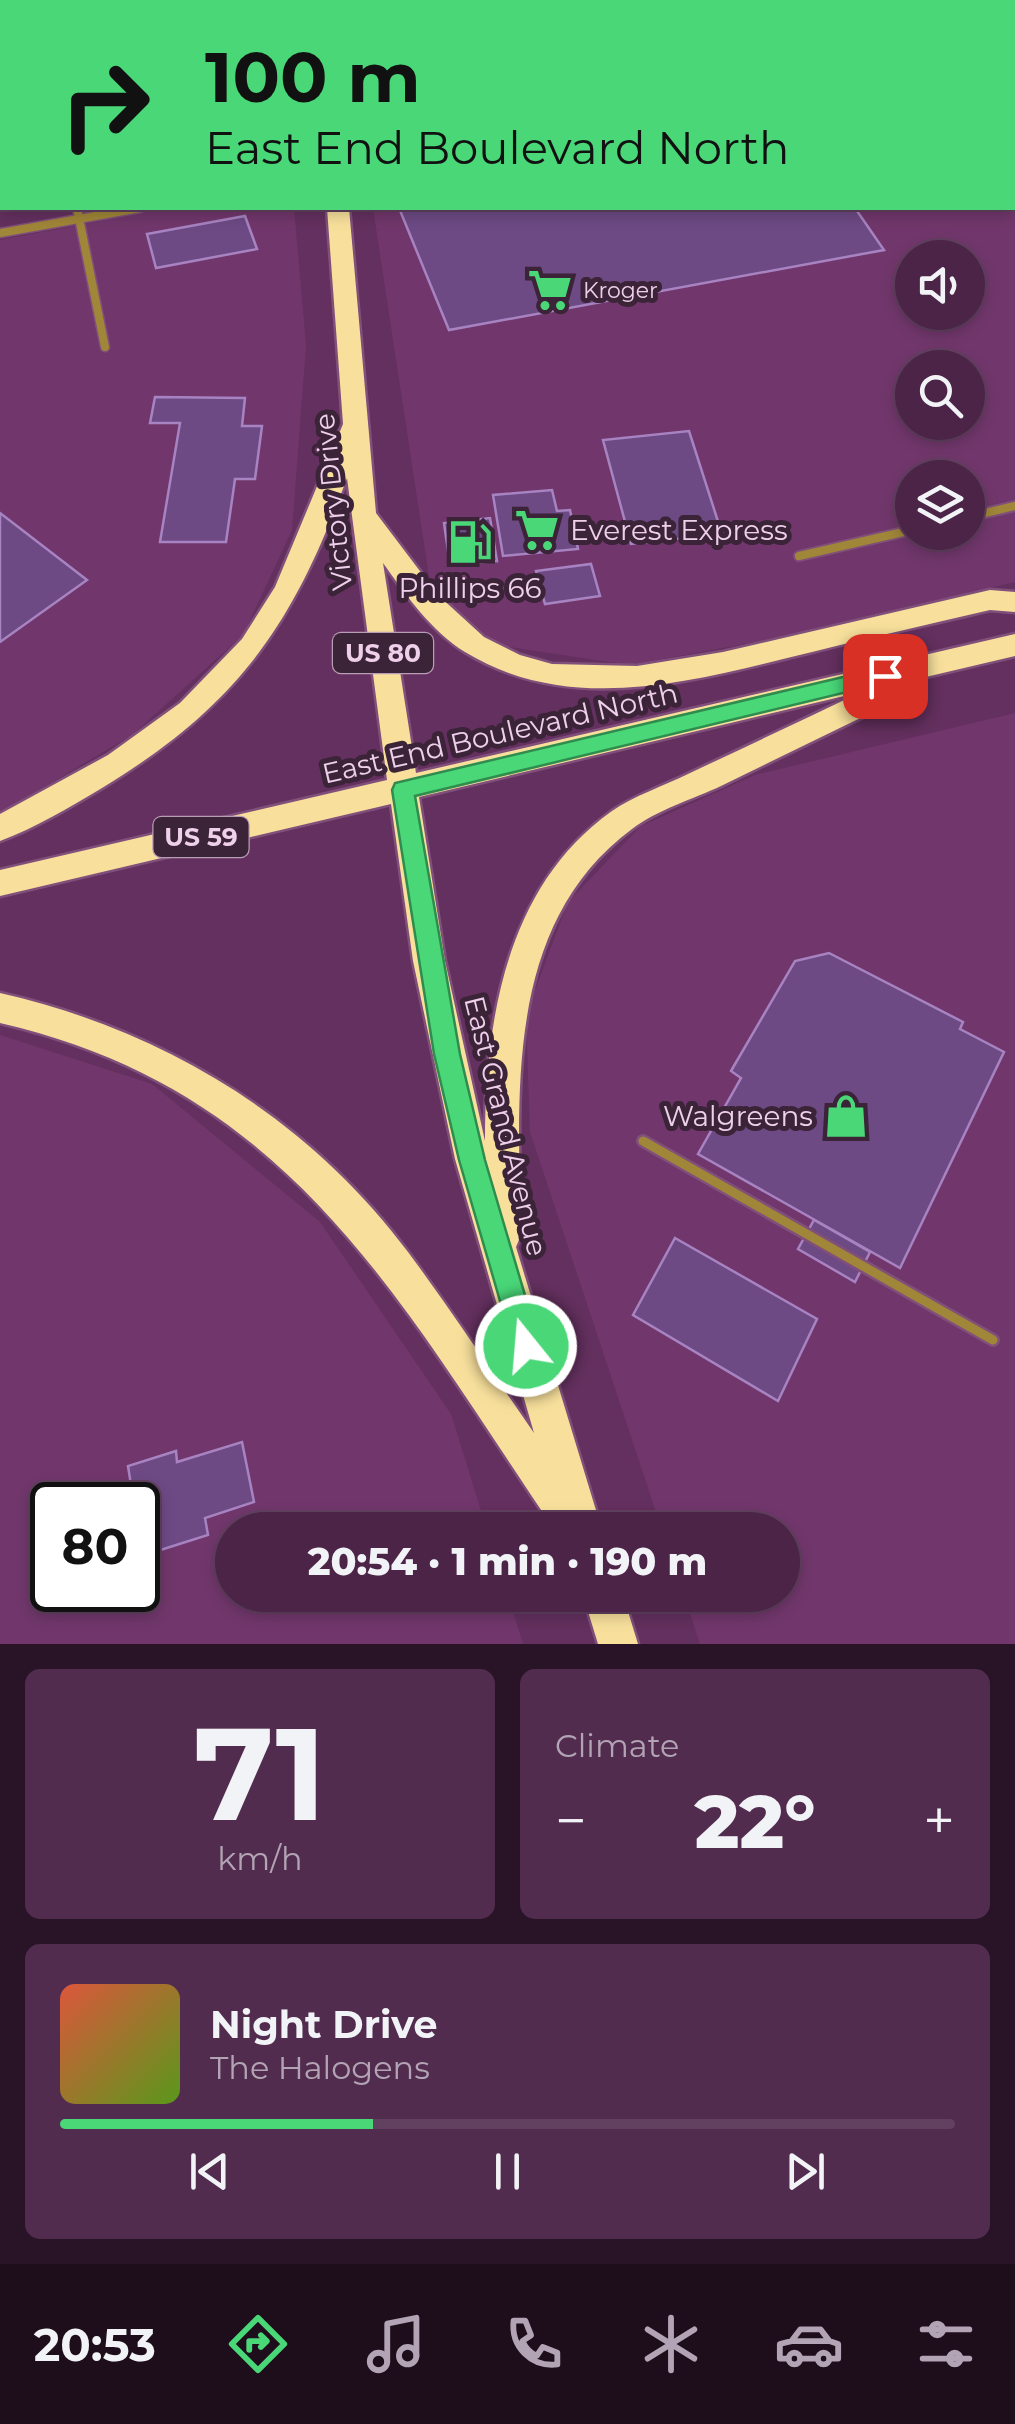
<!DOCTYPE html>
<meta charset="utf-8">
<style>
:root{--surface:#4b2447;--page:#522c4e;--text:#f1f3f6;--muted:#b2a4b4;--line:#624160;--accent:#49d778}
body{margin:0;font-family:Montserrat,sans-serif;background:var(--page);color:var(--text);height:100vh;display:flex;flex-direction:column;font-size:38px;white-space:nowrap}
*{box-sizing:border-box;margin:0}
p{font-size:32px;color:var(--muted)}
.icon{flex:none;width:55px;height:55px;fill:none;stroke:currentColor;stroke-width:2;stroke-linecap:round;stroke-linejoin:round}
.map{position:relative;height:1644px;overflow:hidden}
.sheet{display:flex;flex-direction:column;gap:25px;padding:25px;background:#291427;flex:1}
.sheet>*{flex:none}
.top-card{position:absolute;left:0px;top:0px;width:1015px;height:210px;box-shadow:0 5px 15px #0003,0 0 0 2px var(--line);background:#49d778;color:#111;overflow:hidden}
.controls{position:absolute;left:895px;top:240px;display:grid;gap:20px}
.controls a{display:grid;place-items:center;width:90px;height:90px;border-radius:50%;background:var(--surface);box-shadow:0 5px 15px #0003,0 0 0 2px var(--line);font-size:50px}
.speed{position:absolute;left:30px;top:1482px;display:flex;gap:20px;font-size:50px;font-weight:700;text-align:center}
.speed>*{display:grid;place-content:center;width:130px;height:130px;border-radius:50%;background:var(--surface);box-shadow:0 5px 15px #0003,0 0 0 2px var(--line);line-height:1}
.speed .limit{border:5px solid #111;border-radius:15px;background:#fff;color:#111}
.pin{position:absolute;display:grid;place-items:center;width:85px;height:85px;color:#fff;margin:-42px;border-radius:20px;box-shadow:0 5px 15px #0006}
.me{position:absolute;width:110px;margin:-55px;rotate:343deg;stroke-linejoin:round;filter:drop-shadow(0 0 8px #0008)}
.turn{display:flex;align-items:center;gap:35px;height:210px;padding:0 40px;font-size:45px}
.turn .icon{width:130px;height:130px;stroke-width:2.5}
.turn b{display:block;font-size:70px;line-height:85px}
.big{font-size:75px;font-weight:800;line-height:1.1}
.sheet .tile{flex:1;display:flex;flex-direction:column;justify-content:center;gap:15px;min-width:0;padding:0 35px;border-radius:15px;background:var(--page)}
.sheet .dial{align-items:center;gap:0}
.dial b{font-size:130px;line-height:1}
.song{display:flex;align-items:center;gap:30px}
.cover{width:120px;height:120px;border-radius:15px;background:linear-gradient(135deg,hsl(10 70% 55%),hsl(90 70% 35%))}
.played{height:10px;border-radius:5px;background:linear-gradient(90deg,var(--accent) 35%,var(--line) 35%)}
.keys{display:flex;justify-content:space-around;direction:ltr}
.heat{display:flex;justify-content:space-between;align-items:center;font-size:55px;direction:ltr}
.sheet .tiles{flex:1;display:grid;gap:25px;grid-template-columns:1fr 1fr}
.tile:last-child{grid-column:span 2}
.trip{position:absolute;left:215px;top:1512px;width:585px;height:100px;border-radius:50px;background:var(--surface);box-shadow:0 5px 15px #0003,0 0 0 2px var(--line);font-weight:800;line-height:100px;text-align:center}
.tab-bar{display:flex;height:160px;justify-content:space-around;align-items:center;background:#1e0e1c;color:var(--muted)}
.tab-bar .icon{width:70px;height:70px}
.tab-bar .on{color:var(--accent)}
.tab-bar b{font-size:45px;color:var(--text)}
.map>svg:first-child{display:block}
</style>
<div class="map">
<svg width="1015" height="1644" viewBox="0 0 1015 1644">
<rect width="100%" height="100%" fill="#64305f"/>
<!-- built -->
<g fill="#71376c" fill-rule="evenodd">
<polygon points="352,0 823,0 825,2 352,2"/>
<path d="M1015 19V582L761 641 629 665 489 644 430 583 373 208H1012ZM912 258H968V312H912ZM912 368H968V422H912ZM912 478H968V532H912Z"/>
<polygon points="98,208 294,208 306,345 292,530 243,635 132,735 0,813 0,240 101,221"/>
<polygon points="1015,713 1015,1644 700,1644 684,1595 782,1595 782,1530 662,1530 530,1132 526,1014 568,902 641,826 755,775"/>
<path d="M0 1035 152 1084 320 1222 451 1414 487 1530H232V1595H508L523 1644H0ZM52 1505H138V1590H52Z"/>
</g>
<!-- building -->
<g fill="#6d4a84" stroke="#a883c2" stroke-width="2.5">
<polygon points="598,0 728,0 730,2 599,2"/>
<polygon points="399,208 855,208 884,250 449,330"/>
<polygon points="245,216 257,249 156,268 147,234"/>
<polygon points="155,397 245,398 242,426 262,426 255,479 235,479 226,542 160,542 180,423 150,423"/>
<polygon points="689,431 722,534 631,544 603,440"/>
<polygon points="552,490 557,511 570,510 578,549 503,556 493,495"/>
<polygon points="0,513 87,580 0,642"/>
<polygon points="490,518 497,561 450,565 444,523"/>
<polygon points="591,564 600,596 545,604 536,571"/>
<polygon points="829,953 963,1022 960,1029 1004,1052 900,1268 698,1154 741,1078 731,1071 795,961"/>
<polygon points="814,1220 870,1252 855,1282 798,1249"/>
<polygon points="675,1238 817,1319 778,1401 633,1315"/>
<polygon points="242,1442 254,1502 205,1518 208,1535 154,1552 153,1544 138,1549 138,1505 67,1505 131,1485 128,1466 176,1451 177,1462"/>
</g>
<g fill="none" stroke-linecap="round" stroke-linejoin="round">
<!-- lane-far1 casing -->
<g stroke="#80507b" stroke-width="12">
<g id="lane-far1">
<polyline points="968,517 1015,506"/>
<polyline points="799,556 912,530"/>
</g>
</g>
<!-- lane casing -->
<g stroke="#80507b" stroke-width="14">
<polyline id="lane" points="643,1141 993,1340"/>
</g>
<!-- street casing -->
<g stroke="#80507b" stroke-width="11">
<g id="street">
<polyline points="19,2 29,0"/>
<polyline points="77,208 105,347"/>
<polyline points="0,233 140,208"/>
</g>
</g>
<!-- highway casing -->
<g stroke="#80507b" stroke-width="5">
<g id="highway">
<polygon points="307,0 327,0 327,2 308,2"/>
<path d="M327 208H349L376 513 438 595 484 637 520 655 552 664 637 666 723 652 990 590 1015 592V612L990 610C931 624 871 637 812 652 699 679 573 718 465 652 431 631 406 595 383 563L416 773 1015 634V656L913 680 916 685 912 693C848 724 784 755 721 786 693 799 657 810 632 829 504 924 518 1093 521 1235L516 1247 602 1530 554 1529C398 1300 292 1090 0 1023V993C163 1030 307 1117 408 1252 452 1311 492 1373 534 1433L455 1159 413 961 391 804 0 896V870L387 780 347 478C293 626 238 705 102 788 70 807 35 828 0 841V814L108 755 180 703 242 639 275 587 343 424ZM861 692C803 720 745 747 688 774 663 786 634 796 612 811 506 886 485 1021 485 1141L445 961 419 797Z"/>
<polygon points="583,1595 623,1595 638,1644 598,1644"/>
</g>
</g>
<!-- lane-far1 -->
<use href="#lane-far1" stroke="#a08638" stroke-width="8"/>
<!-- lane -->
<use href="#lane" stroke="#a08638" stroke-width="9"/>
<!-- street -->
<use href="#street" stroke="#a08638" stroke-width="8"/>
<!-- highway -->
<use href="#highway" fill="#f8e09c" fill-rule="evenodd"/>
</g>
<!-- route -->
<polygon fill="#49d778" stroke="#2f8c4e" stroke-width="2.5" points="885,667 893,670 896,676 893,681 415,796 460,1054 485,1160 540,1346 536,1356 526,1360 516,1356 459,1160 434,1054 392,790 395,783"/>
<!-- icons -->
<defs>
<g id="supermarket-bare" transform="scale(3.45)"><path d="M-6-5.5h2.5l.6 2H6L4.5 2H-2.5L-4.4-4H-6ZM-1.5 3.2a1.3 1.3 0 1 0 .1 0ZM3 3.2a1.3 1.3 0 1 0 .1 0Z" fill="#49d778" stroke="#3b2338" stroke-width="2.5" paint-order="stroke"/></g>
<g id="fuel-bare" transform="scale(3.45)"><path d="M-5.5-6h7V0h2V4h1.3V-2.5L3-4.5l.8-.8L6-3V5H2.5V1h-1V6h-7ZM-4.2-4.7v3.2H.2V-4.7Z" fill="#49d778" stroke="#3b2338" stroke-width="2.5" paint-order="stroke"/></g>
<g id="shop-bare" transform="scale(3.45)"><path d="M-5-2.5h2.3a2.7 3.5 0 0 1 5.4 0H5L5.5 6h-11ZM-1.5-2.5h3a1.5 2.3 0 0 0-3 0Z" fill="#49d778" stroke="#3b2338" stroke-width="2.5" paint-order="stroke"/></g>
</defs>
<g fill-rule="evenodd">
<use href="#supermarket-bare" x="550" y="290"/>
<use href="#supermarket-bare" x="537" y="530"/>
<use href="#fuel-bare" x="470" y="542"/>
<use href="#shop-bare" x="846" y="1116"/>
</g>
<g text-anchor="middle" stroke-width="10" stroke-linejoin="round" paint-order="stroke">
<!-- far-poi labels -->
<g font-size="22" fill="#efd0eb" stroke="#3b2338" text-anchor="start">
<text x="583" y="298">Kroger</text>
</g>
<!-- shield labels -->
<g fill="#3b2338" stroke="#b99cb5" stroke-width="2.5">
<rect x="333" y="633" width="100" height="40" rx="8"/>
<rect x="153.5" y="817" width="95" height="40" rx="8"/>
</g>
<g font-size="25" font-weight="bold" fill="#efd0eb">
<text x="383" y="662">US 80</text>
<text x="201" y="846">US 59</text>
</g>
<!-- street labels -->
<g font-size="28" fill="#efd0eb" stroke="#3b2338">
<text transform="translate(333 502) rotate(-96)" y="10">Victory Drive</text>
<text transform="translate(500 733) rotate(-13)" y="10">East End Boulevard North</text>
<text transform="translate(506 1126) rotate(76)" y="10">East Grand Avenue</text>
</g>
<!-- poi labels -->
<g font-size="28" fill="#efd0eb" stroke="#3b2338" text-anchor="start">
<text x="570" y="540">Everest Express</text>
<text x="470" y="598" text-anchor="middle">Phillips 66</text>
<text x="813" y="1126" text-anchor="end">Walgreens</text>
</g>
</g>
</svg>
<div class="controls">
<a><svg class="icon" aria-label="sound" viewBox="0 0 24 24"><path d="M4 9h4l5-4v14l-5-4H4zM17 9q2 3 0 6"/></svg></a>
<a><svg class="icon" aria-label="search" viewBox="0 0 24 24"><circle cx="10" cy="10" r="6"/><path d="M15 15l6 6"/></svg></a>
<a><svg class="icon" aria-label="layers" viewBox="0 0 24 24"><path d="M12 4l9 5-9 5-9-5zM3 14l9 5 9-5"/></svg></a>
</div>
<div class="speed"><div class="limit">80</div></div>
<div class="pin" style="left:885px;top:676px;background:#d93025"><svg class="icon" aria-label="arrive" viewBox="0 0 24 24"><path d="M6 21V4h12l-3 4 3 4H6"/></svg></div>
<svg class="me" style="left:526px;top:1346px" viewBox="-20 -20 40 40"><circle r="17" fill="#49d778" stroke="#fff" stroke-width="3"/><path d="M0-11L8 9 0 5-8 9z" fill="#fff"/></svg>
<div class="trip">20:54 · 1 min · 190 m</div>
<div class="top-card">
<div class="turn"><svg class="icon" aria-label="right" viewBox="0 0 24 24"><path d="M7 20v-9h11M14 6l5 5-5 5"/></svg><div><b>100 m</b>East End Boulevard North</div></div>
</div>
</div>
<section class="sheet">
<div class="tiles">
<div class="tile dial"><b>71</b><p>km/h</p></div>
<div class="tile"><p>Climate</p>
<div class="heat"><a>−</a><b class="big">22°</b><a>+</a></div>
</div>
<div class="tile">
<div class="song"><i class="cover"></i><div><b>Night Drive</b><p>The Halogens</p></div></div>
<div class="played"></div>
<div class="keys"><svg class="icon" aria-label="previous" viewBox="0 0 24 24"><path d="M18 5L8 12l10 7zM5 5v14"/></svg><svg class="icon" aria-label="pause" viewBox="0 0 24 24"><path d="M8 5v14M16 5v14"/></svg><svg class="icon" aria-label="next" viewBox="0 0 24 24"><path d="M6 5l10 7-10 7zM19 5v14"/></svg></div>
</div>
</div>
</section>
<nav class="tab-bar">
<b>20:53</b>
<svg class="icon on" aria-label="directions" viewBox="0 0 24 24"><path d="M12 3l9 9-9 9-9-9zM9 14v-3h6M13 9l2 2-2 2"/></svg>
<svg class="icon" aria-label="music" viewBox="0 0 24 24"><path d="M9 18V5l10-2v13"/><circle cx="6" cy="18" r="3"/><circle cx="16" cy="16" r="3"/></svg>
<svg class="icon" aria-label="phone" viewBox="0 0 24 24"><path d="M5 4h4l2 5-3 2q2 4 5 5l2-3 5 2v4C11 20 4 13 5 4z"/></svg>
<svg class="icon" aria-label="climate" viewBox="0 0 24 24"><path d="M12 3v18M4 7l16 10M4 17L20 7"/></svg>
<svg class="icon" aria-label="car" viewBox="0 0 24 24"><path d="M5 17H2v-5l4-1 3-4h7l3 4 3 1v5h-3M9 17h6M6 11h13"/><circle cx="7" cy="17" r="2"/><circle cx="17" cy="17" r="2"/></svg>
<svg class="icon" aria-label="filters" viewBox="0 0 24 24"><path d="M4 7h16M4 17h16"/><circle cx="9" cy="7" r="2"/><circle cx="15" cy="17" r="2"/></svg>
</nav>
